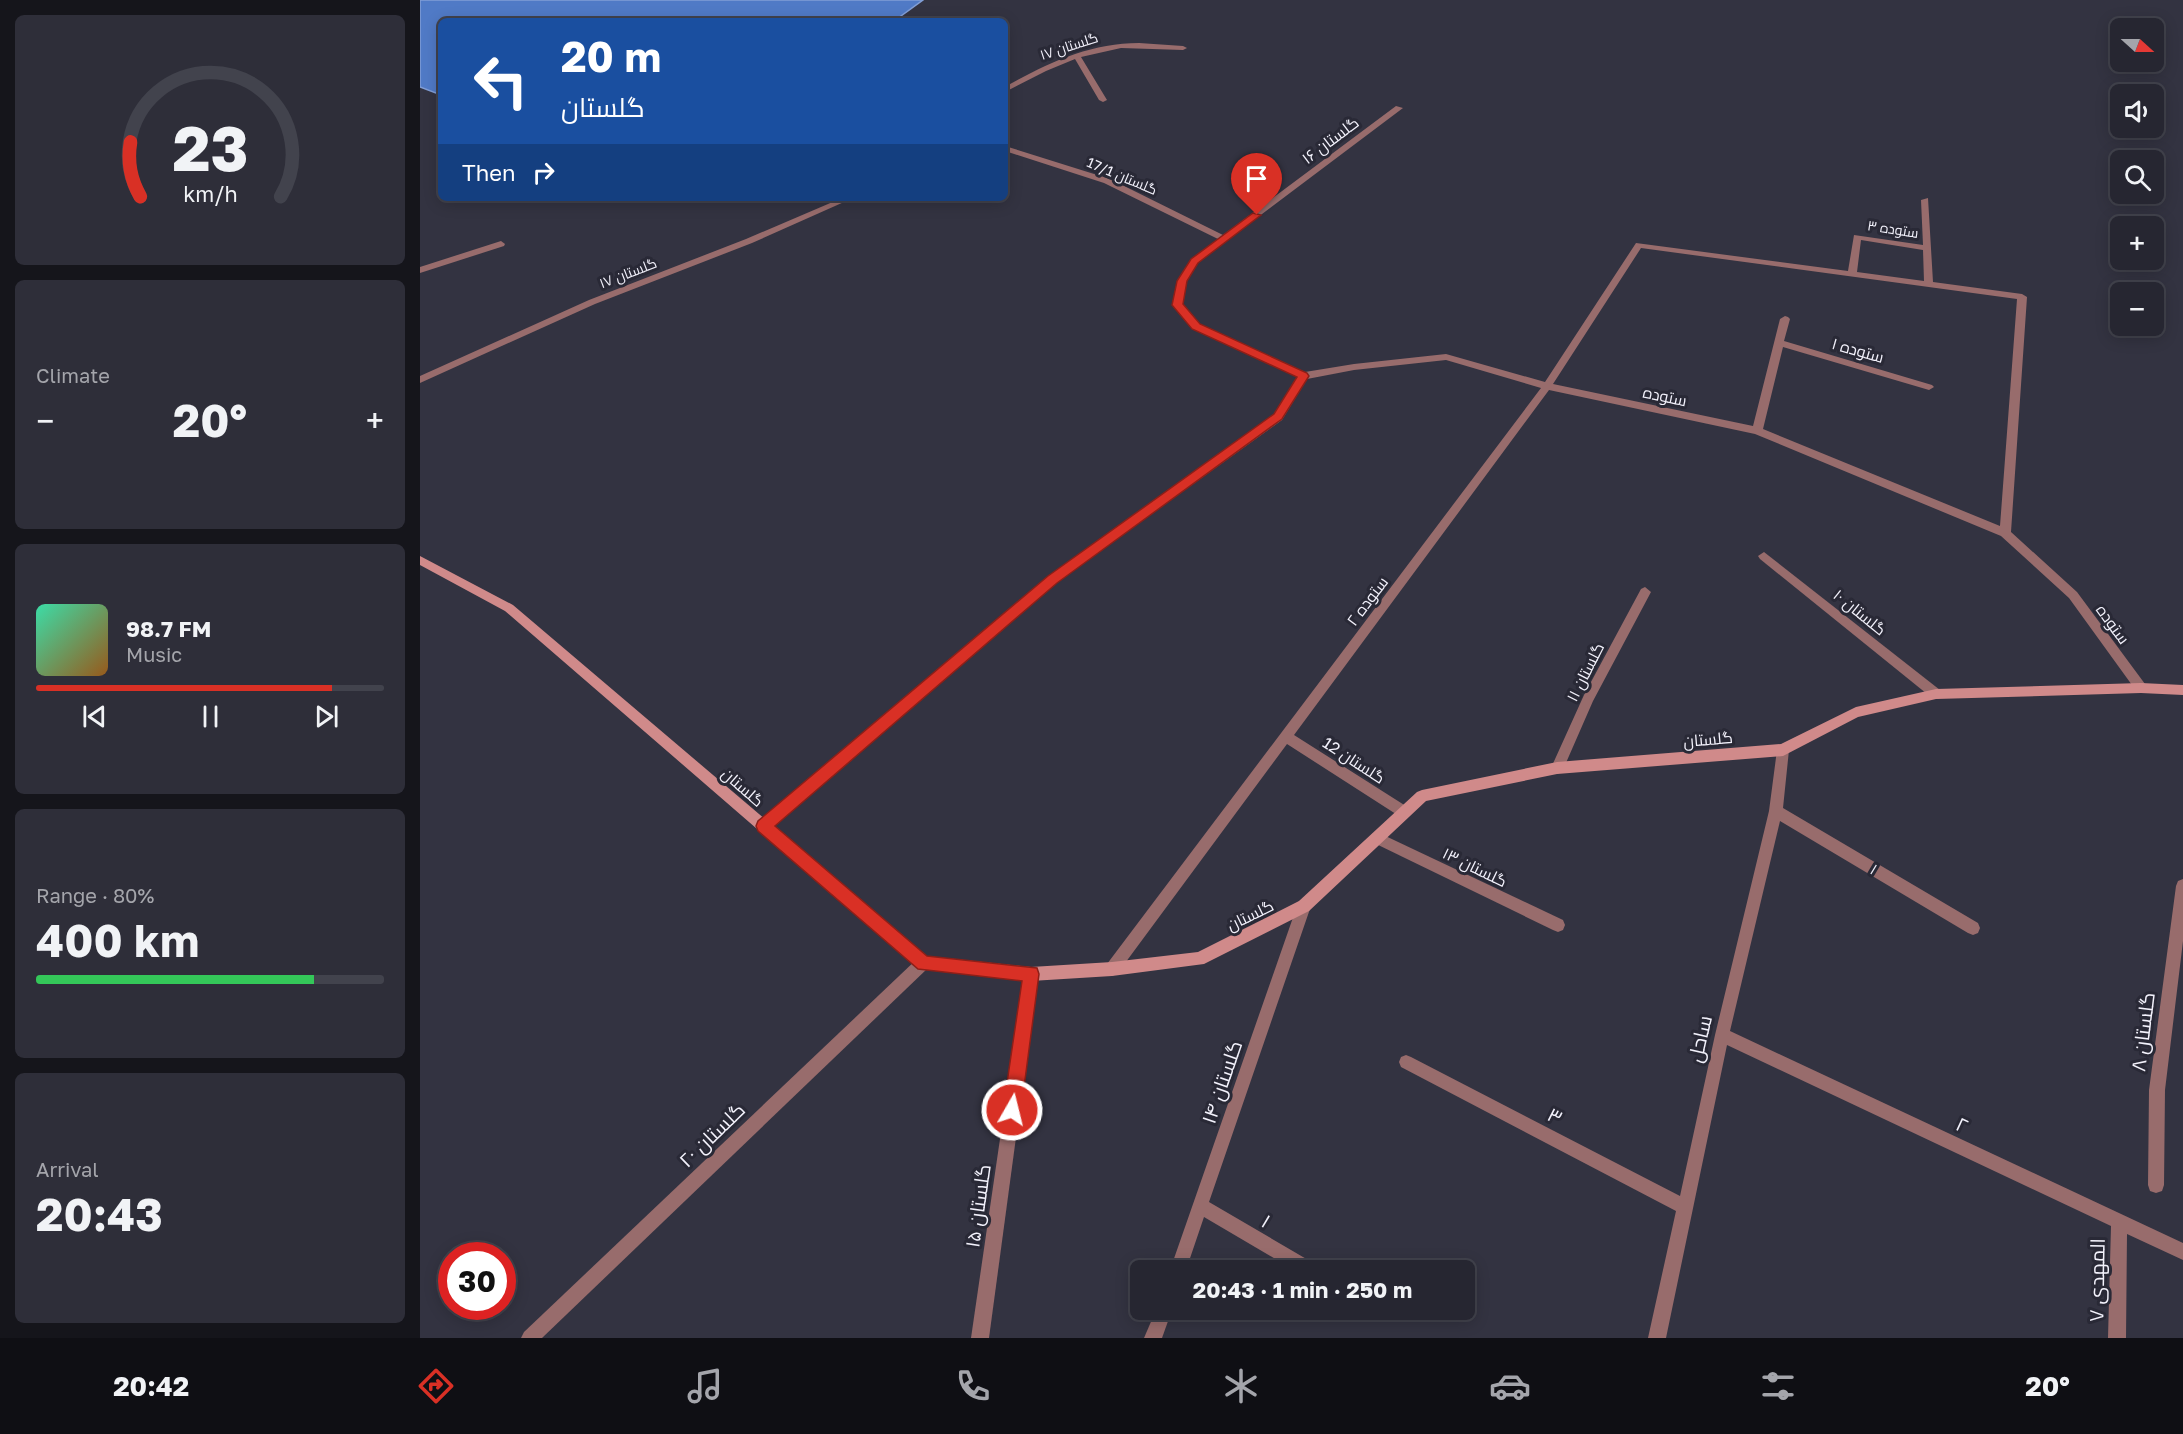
<!DOCTYPE html>
<meta charset="utf-8">
<style>
:root{--surface:#262631;--page:#2e2e39;--text:#f1f3f6;--muted:#a4a5ab;--line:#42434d;--accent:#d93025}
body{margin:0;font-family:"Golos Text",Cairo,sans-serif;background:var(--page);color:var(--text);height:100vh;display:flex;flex-direction:column;font-size:22px;white-space:nowrap}
*{box-sizing:border-box;margin:0}
p{font-size:20px;color:var(--muted)}
.icon{flex:none;width:33px;height:33px;fill:none;stroke:currentColor;stroke-width:2;stroke-linecap:round;stroke-linejoin:round}
.map{position:relative;flex:1;overflow:hidden}
.details{display:flex;flex-direction:column;gap:15px;padding:15px;background:#15151b;width:420px}
.details>*{flex:none}
.hud{position:absolute;left:18px;top:18px;width:570px;height:183px;border-radius:9px;box-shadow:0 3px 15px #0003,0 0 0 2px var(--line);background:#1a4fa0;color:#fff;overflow:hidden}
.needle{width:39px;rotate:111deg}
.controls{position:absolute;left:1690px;top:18px;display:grid;gap:12px}
.controls a{display:grid;place-items:center;width:54px;height:54px;border-radius:9px;background:var(--surface);box-shadow:0 3px 15px #0003,0 0 0 2px var(--line);font-size:30px}
.speed{position:absolute;left:18px;top:1242px;display:flex;gap:12px;font-size:30px;font-weight:700;text-align:center}
.speed>*{display:grid;place-content:center;width:78px;height:78px;border-radius:50%;background:var(--surface);box-shadow:0 3px 15px #0003,0 0 0 2px var(--line);line-height:1}
.speed .limit{border:9px solid #d22;background:#fff;color:#111}
.pin{position:absolute;display:grid;place-items:center;width:51px;height:51px;color:#fff;margin:-62px -26px;border-radius:50% 50% 50% 0;rotate:-45deg;box-shadow:0 0 6px #0007}
.pin .icon{rotate:45deg}
.me{position:absolute;width:66px;margin:-33px;rotate:8deg;stroke-linejoin:round;filter:drop-shadow(0 0 4px #0008)}
.turn{display:flex;align-items:center;gap:21px;height:126px;padding:0 24px;font-size:27px}
.turn .icon{width:78px;height:78px;stroke-width:2.5}
.turn b{display:block;font-size:42px;line-height:51px}
.then{display:flex;align-items:center;height:57px;padding:0 24px;background:#0003;gap:12px;font-size:22px}
.big{font-size:45px;font-weight:700;line-height:1.1}
.details .tile{flex:1;display:flex;flex-direction:column;justify-content:center;gap:9px;min-width:0;padding:0 21px;border-radius:9px;background:var(--page)}
.details .dial{align-items:center;gap:0}
.dial svg{height:156px;overflow:visible;fill:none;stroke:var(--line);stroke-width:7;stroke-linecap:round;text-anchor:middle}
.dial text{fill:var(--text);stroke:none}
.song{display:flex;align-items:center;gap:18px}
.cover{width:72px;height:72px;border-radius:9px;background:linear-gradient(135deg,hsl(160 70% 55%),hsl(30 70% 35%))}
.played{height:6px;border-radius:3px;background:linear-gradient(90deg,var(--accent) 85%,var(--line) 85%)}
.keys{display:flex;justify-content:space-around;direction:ltr}
.heat{display:flex;justify-content:space-between;align-items:center;font-size:33px;direction:ltr}
.charge{height:9px;border-radius:4px;background:linear-gradient(90deg,#34c759 80%,var(--line) 0)}
.trip{position:absolute;left:710px;top:1260px;width:345px;height:60px;border-radius:9px;background:var(--surface);box-shadow:0 3px 15px #0003,0 0 0 2px var(--line);font-weight:700;line-height:60px;text-align:center}
.tabs{display:flex;height:96px;justify-content:space-around;align-items:center;background:#0f0f14;color:var(--muted)}
.tabs .icon{width:42px;height:42px}
.tabs .current{color:var(--accent)}
.tabs b{font-size:27px;color:var(--text)}
main{display:flex;flex:1;min-height:0}
.map>svg:first-child{display:block}
</style>
<main>
<section class="details">
<div class="tile dial"><svg viewBox="0 0 100 80">
<path d="M14 69A42 42 0 1 1 86 69"/>
<path d="M14 69A42 42 0 0 1 9 41" stroke="#d93025"/>
<text x="50" y="56" font-size="32" font-weight="700">23</text>
<text x="50" y="72" font-size="11">km/h</text>
</svg></div>
<div class="tile"><p>Climate</p>
<div class="heat"><a>−</a><b class="big">20°</b><a>+</a></div>
</div>
<div class="tile">
<div class="song"><i class="cover"></i><div><b>98.7 FM</b><p>Music</p></div></div>
<div class="played"></div>
<div class="keys"><svg class="icon" aria-label="previous" viewBox="0 0 24 24"><path d="M18 5L8 12l10 7zM5 5v14"/></svg><svg class="icon" aria-label="pause" viewBox="0 0 24 24"><path d="M8 5v14M16 5v14"/></svg><svg class="icon" aria-label="next" viewBox="0 0 24 24"><path d="M6 5l10 7-10 7zM19 5v14"/></svg></div>
</div>
<div class="tile"><p>Range · 80%</p><b class="big">400 km</b><div class="charge"></div></div>
<div class="tile"><p>Arrival</p><b class="big">20:43</b></div>
</section>
<div class="map">
<svg width="1763" height="1338" viewBox="0 0 1763 1338">
<rect width="100%" height="100%" fill="#333341"/>
<!-- water -->
<polygon fill="#507ac6" stroke="#819ed6" stroke-width="1.5" points="0,0 503,0 474,21 21,21 21,95 0,87"/>
<g fill="none" stroke-linecap="round" stroke-linejoin="round">
<!-- street -->
<g fill="#986c6c" fill-rule="evenodd">
<path d="M719 43 763 46 767 48 763 50 701 48 661 57 687 100 683 102 679 100 655 59 626 71 585 92V87C627 63 670 43 719 43Z"/>
<path d="M976 106 983 108 777 263 767 281 762 304 779 324 885 372 934 364 1026 354 1125 382 1216 243 1428 271 1434 235 1503 245 1501 200 1508 198 1513 282 1602 294 1607 297 1591 532 1657 592 1725 684 1727 688 1725 692 1721 693 1717 692 1649 598 1581 536 1335 434 1129 390 874 735 989 808 991 812 989 816 984 818 979 816 867 744 697 974 692 976 687 974 685 969 687 964 1121 388 1026 360 934 370 887 379 862 420 637 582 349 830 344 832 339 830 337 826 339 822 629 576 854 414 878 377 773 328 752 305C760 267 767 262 798 239L684 183 585 151V146L690 179 803 235ZM1441 240 1503 250 1504 281 1437 272ZM1221 248 1597 299 1580 526 1343 429 1363 347 1509 390 1514 387 1512 385 1364 341 1370 319 1368 317 1365 316 1360 319 1333 426 1133 384Z"/>
<polygon points="422,198 433,198 332,243 175,304 0,383 0,376 169,300 326,239"/>
<polygon points="81,241 85,244 84,246 0,273 0,267"/>
<polygon points="1344,552 1520,690 1522,694 1520,698 1516,699 1512,698 1340,559 1338,556"/>
<polygon points="1225,587 1231,592 1173,701 1142,772 1137,774 1132,772 1131,768 1164,695 1221,589"/>
<polygon points="1363,744 1367,746 1369,750 1363,808 1558,923 1560,928 1558,933 1553,935 1548,933 1360,821 1310,1031 1763,1243 1763,1260 1707,1234 1706,1338 1688,1338 1691,1226 1307,1045 1246,1338 1228,1338 1256,1211 981,1067 979,1062 981,1057 986,1055 991,1057 1260,1196 1295,1035 1349,811 1357,750 1359,746"/>
<polygon points="957,832 1143,920 1145,925 1143,930 1138,932 1133,930 952,842 950,838 952,834"/>
<polygon points="1763,879 1763,941 1745,1090 1744,1185 1742,1191 1736,1193 1730,1191 1728,1185 1729,1090 1756,886 1758,881"/>
<polygon points="884,899 889,901 891,906 789,1202 895,1264 897,1270 874,1270 784,1217 766,1270 750,1270 877,906 879,901"/>
<polygon points="503,956 508,958 510,963 508,968 122,1338 101,1338 104,1332 498,958"/>
<polygon points="611,967 616,969 618,974 569,1338 551,1338 604,974 606,969"/>
<polygon points="736,1310 752,1310 742,1338 724,1338"/>
</g>
<!-- secondary -->
<polygon fill="#d08a8a" fill-rule="evenodd" points="0,556 93,605 506,956 611,967 692,962 778,952 879,901 997,792 1002,790 1137,762 1361,744 1436,707 1516,689 1721,683 1763,685 1763,695 1721,693 1516,699 1438,717 1363,756 1137,774 1006,801 889,911 784,964 692,976 611,981 498,968 85,611 0,565"/>
</g>
<!-- route -->
<polygon fill="#d93025" stroke="#8d1f18" stroke-width="1.5" points="833,213 841,215 778,263 767,281 763,304 780,324 887,373 889,376 862,419 637,583 355,826 507,956 617,968 619,974 601,1110 598,1116 592,1119 586,1116 583,1110 602,981 498,969 338,831 336,826 338,821 628,576 854,414 877,377 772,329 752,305 757,281 771,259"/>
<g text-anchor="middle" stroke-width="6" stroke-linejoin="round" paint-order="stroke">
<!-- far-street labels -->
<g font-size="14" fill="#f3f2fc" stroke="#292936">
<text transform="translate(649 46) rotate(-18)" y="5">گلستان ۱۷</text>
<text transform="translate(702 176) rotate(23)" y="5">گلستان 17/1</text>
<text transform="translate(1473 229) rotate(9)" y="5">ستوده ۳</text>
<text transform="translate(208 273) rotate(-21)" y="5">گلستان ۱۷</text>
</g>
<!-- street labels -->
<g font-size="16" fill="#f3f2fc" stroke="#292936">
<text transform="translate(910 140) rotate(-37)" y="6">گلستان ۱۶</text>
<text transform="translate(1438 350) rotate(16)" y="6">ستوده ۱</text>
<text transform="translate(1245 396) rotate(12)" y="6">ستوده</text>
<text transform="translate(947 601) rotate(-53)" y="6">ستوده ۲</text>
<text transform="translate(1440 612) rotate(39)" y="6">گلستان ۱۰</text>
<text transform="translate(1693 624) rotate(54)" y="6">ستوده</text>
<text transform="translate(1165 672) rotate(-63)" y="6">گلستان ۱۱</text>
<text transform="translate(1288 739) rotate(-5)" y="6">گلستان</text>
<text transform="translate(934 760) rotate(33)" y="6">گلستان 12</text>
<text transform="translate(323 787) rotate(41)" y="6">گلستان</text>
<text transform="translate(1055 867) rotate(26)" y="6">گلستان ۱۳</text>
<text transform="translate(1454 869) rotate(31)" y="6">۱</text>
<text transform="translate(830 915) rotate(-26)" y="6">گلستان</text>
</g>
<!-- near-street labels -->
<g font-size="20" fill="#f3f2fc" stroke="#292936">
<text transform="translate(1723 1032) rotate(-83)" y="7">گلستان ۸</text>
<text transform="translate(1280 1039) rotate(-77)" y="7">ساحل</text>
<text transform="translate(802 1082) rotate(-71)" y="7">گلستان ۱۴</text>
<text transform="translate(1135 1116) rotate(27)" y="7">۳</text>
<text transform="translate(1542 1125) rotate(25)" y="7">۲</text>
<text transform="translate(292 1135) rotate(-44)" y="7">گلستان ۲۰</text>
<text transform="translate(558 1206) rotate(-82)" y="7">گلستان ۱۵</text>
<text transform="translate(846 1221) rotate(31)" y="7">۱</text>
<text transform="translate(1677 1280) rotate(-89)" y="7">المهدی ۷</text>
</g>
</g>
</svg>
<div class="controls">
<a><svg class="needle" viewBox="-14 -14 28 28"><path d="M0-13l5 13h-10z" fill="#e53935"/><path d="M0 13l5-13h-10z" fill="#a4a5ab"/></svg></a>
<a><svg class="icon" aria-label="sound" viewBox="0 0 24 24"><path d="M4 9h4l5-4v14l-5-4H4zM17 9q2 3 0 6"/></svg></a>
<a><svg class="icon" aria-label="search" viewBox="0 0 24 24"><circle cx="10" cy="10" r="6"/><path d="M15 15l6 6"/></svg></a>
<a>+</a>
<a>−</a>
</div>
<div class="speed"><div class="limit">30</div></div>
<div class="pin" style="left:837px;top:215px;background:#d93025"><svg class="icon" aria-label="arrive" viewBox="0 0 24 24"><path d="M6 21V4h12l-3 4 3 4H6"/></svg></div>
<svg class="me" style="left:592px;top:1110px" viewBox="-20 -20 40 40"><circle r="17" fill="#d93025" stroke="#fff" stroke-width="3"/><path d="M0-11L8 9 0 5-8 9z" fill="#fff"/></svg>
<div class="trip">20:43 · 1 min · 250 m</div>
<div class="hud">
<div class="turn"><svg class="icon" aria-label="left" viewBox="0 0 24 24"><path d="M17 20v-9H6M10 6l-5 5 5 5"/></svg><div><b>20 m</b>گلستان</div></div>
<div class="then">Then<svg class="icon" aria-label="right" viewBox="0 0 24 24"><path d="M7 20v-9h11M14 6l5 5-5 5"/></svg></div>
</div>
</div>
</main>
<nav class="tabs">
<b>20:42</b>
<svg class="icon current" aria-label="directions" viewBox="0 0 24 24"><path d="M12 3l9 9-9 9-9-9zM9 14v-3h6M13 9l2 2-2 2"/></svg>
<svg class="icon" aria-label="music" viewBox="0 0 24 24"><path d="M9 18V5l10-2v13"/><circle cx="6" cy="18" r="3"/><circle cx="16" cy="16" r="3"/></svg>
<svg class="icon" aria-label="phone" viewBox="0 0 24 24"><path d="M5 4h4l2 5-3 2q2 4 5 5l2-3 5 2v4C11 20 4 13 5 4z"/></svg>
<svg class="icon" aria-label="climate" viewBox="0 0 24 24"><path d="M12 3v18M4 7l16 10M4 17L20 7"/></svg>
<svg class="icon" aria-label="car" viewBox="0 0 24 24"><path d="M5 17H2v-5l4-1 3-4h7l3 4 3 1v5h-3M9 17h6M6 11h13"/><circle cx="7" cy="17" r="2"/><circle cx="17" cy="17" r="2"/></svg>
<svg class="icon" aria-label="filters" viewBox="0 0 24 24"><path d="M4 7h16M4 17h16"/><circle cx="9" cy="7" r="2"/><circle cx="15" cy="17" r="2"/></svg>
<b>20°</b>
</nav>
